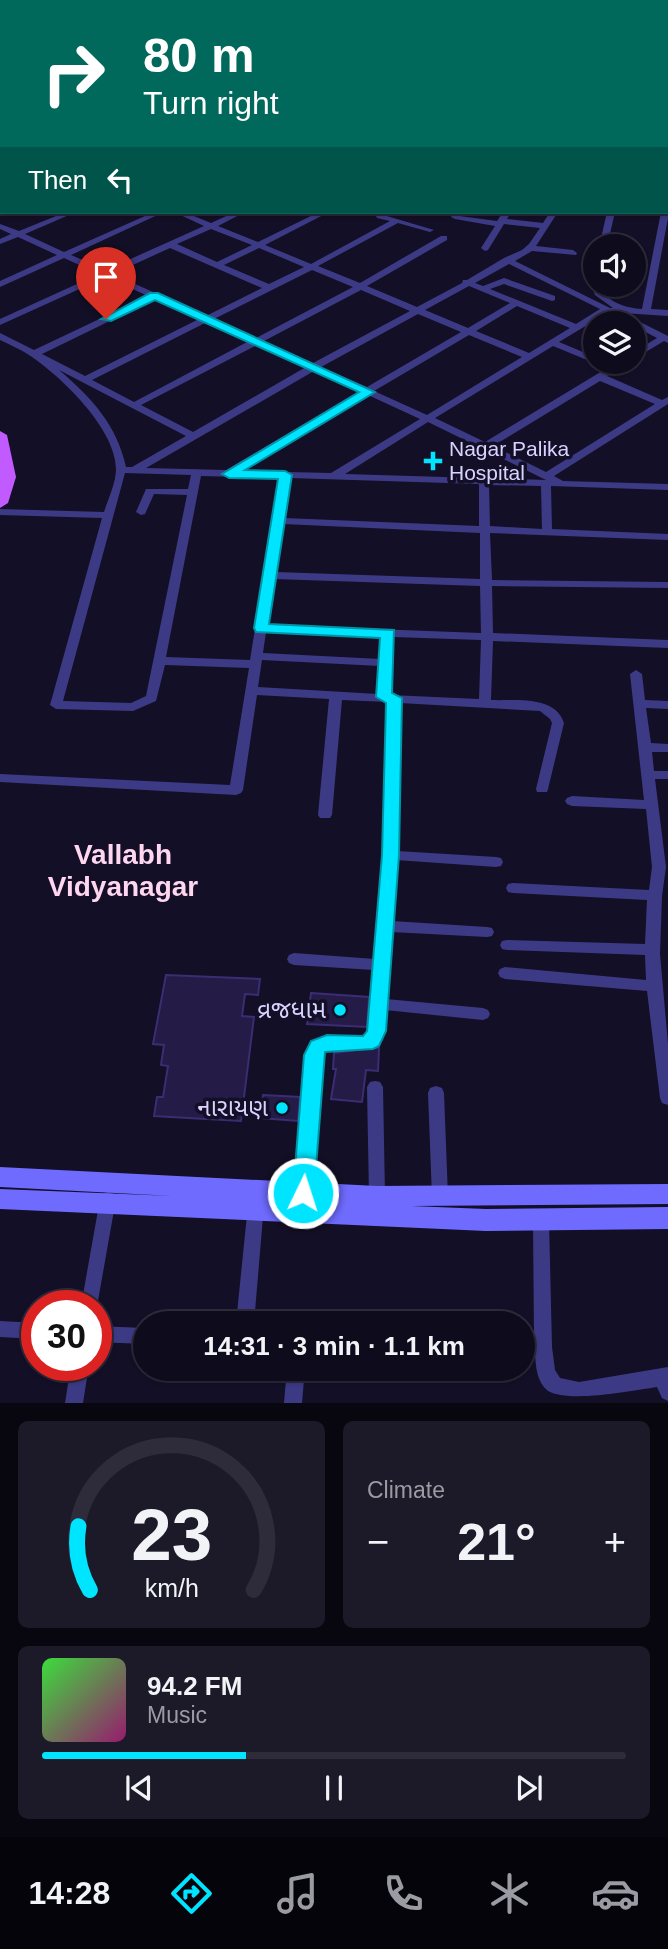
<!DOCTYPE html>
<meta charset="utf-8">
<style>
:root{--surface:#0e0b1c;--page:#1c1929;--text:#f1f3f6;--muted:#9b9ba3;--line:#2e2b3b;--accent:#00e5ff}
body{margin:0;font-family:Arial,"Noto Sans Gujarati",sans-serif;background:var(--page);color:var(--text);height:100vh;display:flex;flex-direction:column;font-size:26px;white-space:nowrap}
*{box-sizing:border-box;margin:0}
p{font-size:23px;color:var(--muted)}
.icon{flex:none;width:38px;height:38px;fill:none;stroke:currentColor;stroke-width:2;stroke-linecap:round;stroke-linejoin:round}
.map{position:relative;height:1403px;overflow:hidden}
.drawer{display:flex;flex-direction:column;gap:18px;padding:18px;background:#08060f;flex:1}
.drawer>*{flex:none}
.hud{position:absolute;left:0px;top:0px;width:668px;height:214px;box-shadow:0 2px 5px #0004,0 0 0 2px var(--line);background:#00695c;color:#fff;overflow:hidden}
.controls{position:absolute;left:583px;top:234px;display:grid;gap:14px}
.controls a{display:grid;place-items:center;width:63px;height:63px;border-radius:50%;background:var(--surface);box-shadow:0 2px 5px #0004,0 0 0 2px var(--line);font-size:35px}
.speed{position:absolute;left:21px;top:1290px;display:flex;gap:14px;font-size:35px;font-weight:700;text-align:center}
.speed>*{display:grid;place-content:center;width:91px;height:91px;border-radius:50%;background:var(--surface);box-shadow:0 2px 5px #0004,0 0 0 2px var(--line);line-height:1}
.speed .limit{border:10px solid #d22;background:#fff;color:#111}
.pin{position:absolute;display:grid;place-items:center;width:60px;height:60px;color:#fff;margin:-72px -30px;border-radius:50% 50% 50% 0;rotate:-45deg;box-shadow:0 0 7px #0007}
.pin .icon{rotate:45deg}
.me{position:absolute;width:77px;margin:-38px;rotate:4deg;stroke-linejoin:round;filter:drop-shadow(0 0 5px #0008)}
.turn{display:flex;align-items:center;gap:24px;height:147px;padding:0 28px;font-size:32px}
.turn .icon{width:91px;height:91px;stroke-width:2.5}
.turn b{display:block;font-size:49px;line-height:60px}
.then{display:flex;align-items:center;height:66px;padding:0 28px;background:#0003;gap:14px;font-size:26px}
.big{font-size:52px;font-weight:700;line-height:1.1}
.drawer .tile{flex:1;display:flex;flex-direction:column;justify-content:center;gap:10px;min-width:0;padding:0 24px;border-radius:10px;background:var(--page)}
.drawer .dial{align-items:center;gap:0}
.dial svg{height:182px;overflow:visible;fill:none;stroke:var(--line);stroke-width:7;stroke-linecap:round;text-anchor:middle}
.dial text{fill:var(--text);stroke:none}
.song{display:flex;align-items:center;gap:21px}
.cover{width:84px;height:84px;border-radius:10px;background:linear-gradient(135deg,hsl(120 70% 55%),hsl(320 70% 35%))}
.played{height:7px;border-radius:4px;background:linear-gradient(90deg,var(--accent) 35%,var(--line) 35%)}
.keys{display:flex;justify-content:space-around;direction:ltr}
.heat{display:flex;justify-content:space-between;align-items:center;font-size:38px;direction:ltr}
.drawer .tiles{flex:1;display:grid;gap:18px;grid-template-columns:1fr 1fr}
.tile:last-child{grid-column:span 2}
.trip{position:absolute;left:133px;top:1311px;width:402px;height:70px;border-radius:35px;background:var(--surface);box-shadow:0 2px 5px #0004,0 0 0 2px var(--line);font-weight:700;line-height:70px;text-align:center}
.dock{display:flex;height:112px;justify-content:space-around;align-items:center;background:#06040b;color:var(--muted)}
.dock .icon{width:49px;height:49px}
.dock .selected{color:var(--accent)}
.dock b{font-size:32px;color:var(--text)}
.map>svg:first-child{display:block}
</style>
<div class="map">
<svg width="668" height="1403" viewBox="0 0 668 1403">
<rect width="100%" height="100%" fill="#130f26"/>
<!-- building -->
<g fill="#241b47" stroke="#3b2d73" stroke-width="2">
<polygon points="166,975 260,979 258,995 245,994 242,1016 254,1017 241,1121 154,1116 157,1097 163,1097 168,1066 161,1065 164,1045 153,1044"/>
<polygon points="311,993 369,997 367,1027 307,1024"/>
<polygon points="372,1048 379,1048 378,1071 366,1070 362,1102 331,1099 336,1069 333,1069 334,1053"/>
<polygon points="263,1095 300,1097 298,1121 260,1118"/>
</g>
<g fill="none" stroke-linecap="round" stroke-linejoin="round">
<!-- minor -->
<g fill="#3d3a85" fill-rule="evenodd">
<polygon points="20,0 145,0 156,2 22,2"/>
<rect x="307" y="0" width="6" height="2"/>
<rect x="329" y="0" width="6" height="2"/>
<polygon points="437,0 443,0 444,2 438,2"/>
<polygon points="472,0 482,0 469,2"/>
<polygon points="611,0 617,0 618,2 612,2"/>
<rect x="667" y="19" width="1" height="6"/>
<rect x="0" y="21" width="2" height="4"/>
<rect x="0" y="58" width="2" height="6"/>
<polygon points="0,107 2,107 0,112"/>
<rect x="0" y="138" width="2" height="4"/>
<rect x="667" y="151" width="1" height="4"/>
<rect x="0" y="168" width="2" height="4"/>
<rect x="667" y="174" width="1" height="4"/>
<rect x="0" y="205" width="2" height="4"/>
<path d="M667 210 668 218 651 309 668 310V316L622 313 668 336V343L664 341 634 359V352L657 338 634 326V324H628L607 313 559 342 595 357V362H597H592L553 346 435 418 485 442 617 362H629L607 376 662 400 668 397V404L554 476 563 481 668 484V490L551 486 552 529 668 534V540L490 533 492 580 668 582V588L492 586 493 633 668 640V648L493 641 491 700C515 701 555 695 564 723L548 789 547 792H537L536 789 552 723 550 719 540 711 400 703 397 851 496 857 501 858 503 862 501 866 496 867 396 860 392 921 487 927 492 928 494 932 492 936 487 937 391 932 386 999 483 1008 488 1010 490 1014 488 1018 483 1020 385 1010C381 1062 361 1045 323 1052L311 1193 309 1198 303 1200 297 1198 295 1193 306 1055 313 1043C331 1037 358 1042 369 1030L374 970 294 965 289 963 287 959 289 955 294 953 375 959 383 855 388 702 342 700 332 815 330 818H320L318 815 329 699 257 695 243 790 241 793 236 795 0 782V774L230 785 249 668 165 665 156 701 133 711 56 709 50 705 102 518 0 515V509L104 512C108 499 116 483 116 469 116 429 61 376 29 355 20 349 10 345 0 340V333L34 350 148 296 106 277 0 325V319L99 274 64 258 0 287V281L57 255 18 237 0 244V239L11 234 0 229V224L19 231 66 212H76L25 234 64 252 154 212H164L71 255 106 270 204 226 174 212H184L211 223 235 212H245L218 226 258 242 319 212H329L265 245 311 264 390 221 377 218 376 216 380 214 434 230 430 232 398 223 318 266 360 283 441 236H447V240L367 286 417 307 462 283 463 280H467L504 258 522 250 529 244 540 228 504 224 488 250 485 251 481 248 495 226 455 219 451 217 452 215 497 221 503 212H511L507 219 543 223 550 212H558L536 246 573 250 577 253 576 255 532 251 515 261 610 308H613L595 295 591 284 592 282 595 281V285H600C605 302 626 308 642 309L661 212H667ZM211 229 252 245 217 262 177 244ZM170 248 262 288 206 316 113 274ZM259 248 304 267 269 284 224 265ZM509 264 600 309 576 324 490 289 504 284 552 301 555 300V296L504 278 483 286 475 283ZM312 270 353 287 256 338 214 319ZM469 286 510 303 468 328 425 310ZM361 290 410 311 313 363 264 341ZM155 299 199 319 85 376 42 354ZM517 306 570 328 529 353 476 331ZM418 314 461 332 367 387 321 367ZM207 322 249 341 134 402 92 380ZM469 335 522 357 427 415 374 391ZM257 345 306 367 193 432 141 405ZM59 370 186 436 132 467H126C117 425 91 397 59 370ZM314 371 360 391 226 470 146 468ZM600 381 655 404 546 472 493 446ZM368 395 420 419 331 473 240 471ZM428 422 546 480 345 474ZM125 473 191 475 188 489H146L136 512 141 515 145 514 154 494 187 495 146 696 131 703 63 701ZM201 476 279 478 250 660 166 657ZM290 478 479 484V526L284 518ZM489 485 541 486 542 529 490 526ZM283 524 480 533V579L276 572ZM274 579 480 586 481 633 268 625ZM266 632 382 636 380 659 263 653ZM394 637 481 640 479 699 390 695ZM262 660 380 666 378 694 258 687Z"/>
<polygon points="607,212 615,212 607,247 599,247"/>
<polygon points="636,670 642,674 645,700 668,701 668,709 646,708 651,743 668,744 668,752 652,752 654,771 668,771 668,779 655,779 666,867 662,896 660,954 668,1044 668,1105 662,1103 660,1098 647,991 505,979 500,977 498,973 500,969 505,967 646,980 645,955 507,950 502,949 500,945 502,941 507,940 645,944 647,900 513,893 508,892 506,888 508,884 513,883 649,890 652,867 646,809 572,806 567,804 565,801 567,798 572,796 644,800 630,674"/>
<polygon points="375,1081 380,1082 383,1087 385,1196 383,1201 377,1203 371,1201 369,1196 367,1087 370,1082"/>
<polygon points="436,1086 442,1088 444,1093 448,1197 446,1202 440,1204 434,1202 432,1197 428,1093 430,1088"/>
<polygon points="108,1192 114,1194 116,1199 96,1312 96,1306 81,1306 100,1199 102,1194"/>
<polygon points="256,1198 262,1200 264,1205 254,1323 236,1323 248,1205 250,1200"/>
<path d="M541 1213 547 1215 549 1220 552 1347 555 1370 560 1378 579 1382 668 1367V1401L662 1398 657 1387C631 1391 569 1403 548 1391 537 1382 536 1368 535 1355L523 1354V1338H534L533 1220 535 1215Z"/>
<polygon points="0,1321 37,1323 37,1339 0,1337"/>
<polygon points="96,1326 145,1328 145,1344 96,1342"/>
<polygon points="71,1365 89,1365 83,1403 65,1403"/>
<polygon points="287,1368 305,1368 302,1403 284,1403"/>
</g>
<!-- secondary -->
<polygon fill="#6f6bff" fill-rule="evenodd" points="0,1167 377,1186 668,1184 668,1204 411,1206 486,1209 668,1207 668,1229 486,1231 0,1209 0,1189 173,1196 0,1187"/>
<!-- primary -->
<g fill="#c25bff" fill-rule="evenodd">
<polygon points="618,0 668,0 668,3 617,2"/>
<rect x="0" y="88" width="2" height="6"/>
<polygon points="0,431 7,435 16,477 8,503 0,508"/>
</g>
</g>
<!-- route -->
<polygon fill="#00e5ff" stroke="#0095a6" stroke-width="2" points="150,293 158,293 375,392 245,470 285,471 292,475 269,624 394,630 392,693 402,698 399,855 386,1031 379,1046 373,1049 325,1052 314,1193 311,1200 303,1203 296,1200 293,1193 304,1055 311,1041 327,1035 363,1036 367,1031 382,855 386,703 376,697 380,638 256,632 254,628 278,479 229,478 222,474 359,392 155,300 111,321 101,319"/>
<!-- markers -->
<g fill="#00e5ff" stroke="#130f26" stroke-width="2.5">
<path d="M429.5 450.5h7v7h7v7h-7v7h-7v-7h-7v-7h7z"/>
<circle cx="340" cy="1010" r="7"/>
<circle cx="282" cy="1108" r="7"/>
</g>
<g text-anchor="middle" stroke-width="7" stroke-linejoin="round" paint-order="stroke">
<!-- poi labels -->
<g font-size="21" fill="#d9d4ff" stroke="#130f26" text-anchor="start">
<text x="449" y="456">Nagar Palika<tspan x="449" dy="24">Hospital</tspan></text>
</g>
<!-- near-poi labels -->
<g font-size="24" fill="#d9d4ff" stroke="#130f26" text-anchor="end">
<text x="326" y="1018">વ્રજધામ</text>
<text x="268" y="1116">નારાયણ</text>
</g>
<!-- district labels -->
<g font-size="28" font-weight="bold" fill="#ffd6f0" stroke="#130f26">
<text x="123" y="864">Vallabh<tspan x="123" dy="32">Vidyanagar</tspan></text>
</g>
</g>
</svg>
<div class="controls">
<a><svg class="icon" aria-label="sound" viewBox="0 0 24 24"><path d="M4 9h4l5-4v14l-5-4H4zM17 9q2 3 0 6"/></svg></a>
<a><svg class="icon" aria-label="layers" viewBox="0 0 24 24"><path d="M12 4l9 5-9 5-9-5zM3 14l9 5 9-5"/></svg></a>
</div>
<div class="speed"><div class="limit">30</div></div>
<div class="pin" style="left:106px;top:319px;background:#d93025"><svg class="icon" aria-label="arrive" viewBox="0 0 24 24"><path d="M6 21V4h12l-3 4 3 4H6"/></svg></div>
<svg class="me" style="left:303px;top:1193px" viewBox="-20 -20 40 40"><circle r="17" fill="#00e5ff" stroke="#fff" stroke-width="3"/><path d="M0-11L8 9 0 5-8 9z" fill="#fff"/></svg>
<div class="trip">14:31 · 3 min · 1.1 km</div>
<div class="hud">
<div class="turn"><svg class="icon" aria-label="right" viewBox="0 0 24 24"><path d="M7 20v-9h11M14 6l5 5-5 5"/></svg><div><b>80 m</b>Turn right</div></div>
<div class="then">Then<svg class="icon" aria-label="left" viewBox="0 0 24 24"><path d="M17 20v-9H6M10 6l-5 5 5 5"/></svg></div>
</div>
</div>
<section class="drawer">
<div class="tiles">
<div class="tile dial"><svg viewBox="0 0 100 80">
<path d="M14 69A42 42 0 1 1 86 69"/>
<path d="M14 69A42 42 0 0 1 9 41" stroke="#00e5ff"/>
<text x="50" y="56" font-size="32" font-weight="700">23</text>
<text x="50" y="72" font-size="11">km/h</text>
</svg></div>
<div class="tile"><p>Climate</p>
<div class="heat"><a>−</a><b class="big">21°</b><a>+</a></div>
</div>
<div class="tile">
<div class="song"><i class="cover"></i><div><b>94.2 FM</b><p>Music</p></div></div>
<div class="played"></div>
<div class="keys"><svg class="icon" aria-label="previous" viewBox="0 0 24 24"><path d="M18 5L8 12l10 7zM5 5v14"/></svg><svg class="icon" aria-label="pause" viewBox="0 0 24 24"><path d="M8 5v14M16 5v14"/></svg><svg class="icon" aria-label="next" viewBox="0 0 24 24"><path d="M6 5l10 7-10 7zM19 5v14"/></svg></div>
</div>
</div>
</section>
<nav class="dock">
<b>14:28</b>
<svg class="icon selected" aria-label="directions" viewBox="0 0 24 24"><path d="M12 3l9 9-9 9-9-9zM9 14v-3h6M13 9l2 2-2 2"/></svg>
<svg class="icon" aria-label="music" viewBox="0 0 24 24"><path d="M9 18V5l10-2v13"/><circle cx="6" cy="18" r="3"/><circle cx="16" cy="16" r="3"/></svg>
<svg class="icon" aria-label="phone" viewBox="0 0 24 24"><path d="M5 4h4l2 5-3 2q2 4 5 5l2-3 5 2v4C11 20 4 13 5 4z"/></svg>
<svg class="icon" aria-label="climate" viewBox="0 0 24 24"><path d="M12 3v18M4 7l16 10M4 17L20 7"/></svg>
<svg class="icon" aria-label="car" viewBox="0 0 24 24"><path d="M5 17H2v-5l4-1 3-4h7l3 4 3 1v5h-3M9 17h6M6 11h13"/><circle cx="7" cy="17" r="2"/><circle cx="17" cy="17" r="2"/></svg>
</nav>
